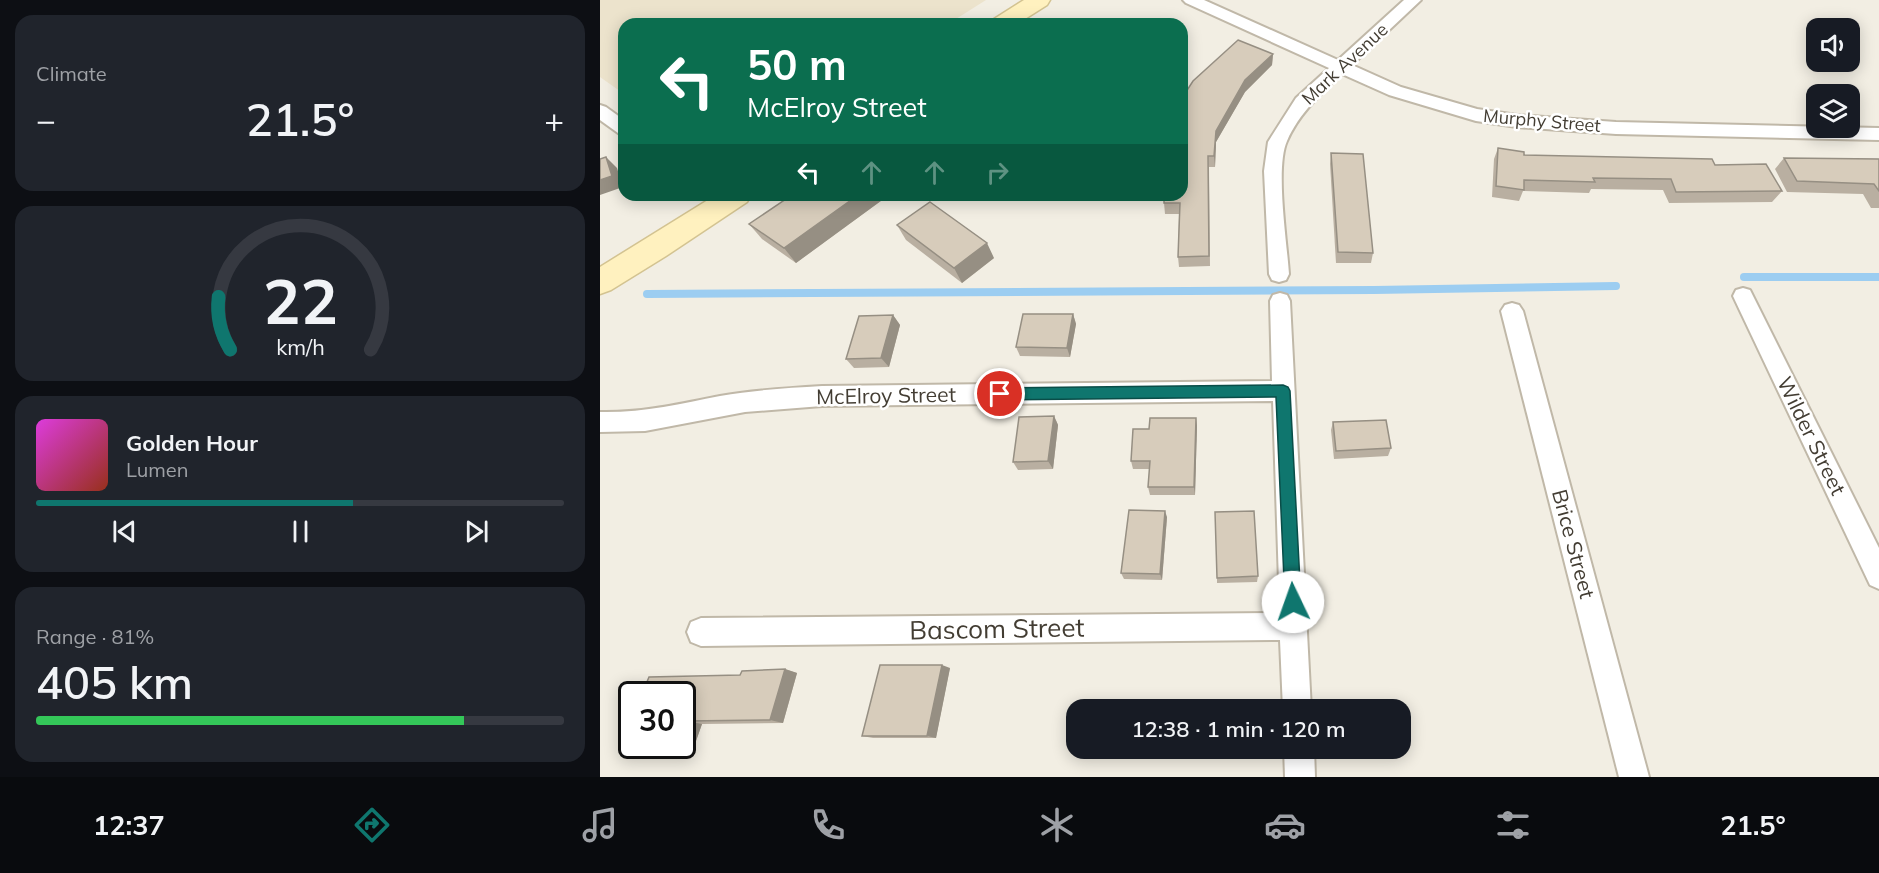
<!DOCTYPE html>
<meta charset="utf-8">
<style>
:root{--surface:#171b24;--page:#20242c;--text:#f1f3f6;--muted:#9ea1a6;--line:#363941;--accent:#0f766e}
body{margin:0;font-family:Mulish,sans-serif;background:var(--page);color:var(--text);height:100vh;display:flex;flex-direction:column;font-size:22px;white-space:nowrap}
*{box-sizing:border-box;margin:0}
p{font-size:20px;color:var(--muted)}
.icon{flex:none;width:33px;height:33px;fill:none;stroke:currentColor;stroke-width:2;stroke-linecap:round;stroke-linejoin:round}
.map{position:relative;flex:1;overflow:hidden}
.sheet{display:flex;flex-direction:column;gap:15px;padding:15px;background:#0d0f14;width:600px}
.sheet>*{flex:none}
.guide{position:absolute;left:18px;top:18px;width:570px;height:183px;border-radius:18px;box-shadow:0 3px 15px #0003;background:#0b6e4f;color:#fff;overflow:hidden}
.fabs{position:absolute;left:1206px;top:18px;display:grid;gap:12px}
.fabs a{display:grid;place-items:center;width:54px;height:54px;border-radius:12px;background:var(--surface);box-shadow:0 3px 15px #0003;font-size:30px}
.speed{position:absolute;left:18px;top:681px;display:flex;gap:12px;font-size:30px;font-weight:700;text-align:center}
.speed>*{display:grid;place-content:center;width:78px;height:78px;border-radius:50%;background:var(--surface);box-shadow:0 3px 15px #0003;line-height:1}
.speed .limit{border:3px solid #111;border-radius:9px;background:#fff;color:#111}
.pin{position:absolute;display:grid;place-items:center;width:51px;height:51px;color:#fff;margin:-26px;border:3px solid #fff;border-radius:50%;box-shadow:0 2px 6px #0007}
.me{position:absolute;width:66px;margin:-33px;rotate:357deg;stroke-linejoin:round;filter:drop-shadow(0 0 4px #0008)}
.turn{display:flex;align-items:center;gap:21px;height:126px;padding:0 30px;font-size:27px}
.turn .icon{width:78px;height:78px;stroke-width:2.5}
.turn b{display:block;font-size:42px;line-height:51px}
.lanes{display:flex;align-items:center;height:57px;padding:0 30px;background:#0003;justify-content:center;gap:30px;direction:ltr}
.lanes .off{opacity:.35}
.big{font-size:45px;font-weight:600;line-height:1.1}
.sheet .widget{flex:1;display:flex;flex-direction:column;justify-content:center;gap:9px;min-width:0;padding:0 21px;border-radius:18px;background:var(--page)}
.sheet .dial{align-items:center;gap:0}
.dial svg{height:156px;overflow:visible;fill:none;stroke:var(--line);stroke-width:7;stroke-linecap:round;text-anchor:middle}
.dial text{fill:var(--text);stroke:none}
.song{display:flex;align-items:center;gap:18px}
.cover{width:72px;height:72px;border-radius:9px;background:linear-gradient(135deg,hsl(300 70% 55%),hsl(10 70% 35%))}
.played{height:6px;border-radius:3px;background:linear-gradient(90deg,var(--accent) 60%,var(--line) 60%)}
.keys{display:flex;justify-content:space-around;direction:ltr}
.heat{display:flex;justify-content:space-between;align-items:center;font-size:33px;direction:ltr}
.charge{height:9px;border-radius:4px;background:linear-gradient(90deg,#34c759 81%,var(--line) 0)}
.trip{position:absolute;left:466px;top:699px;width:345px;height:60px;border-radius:18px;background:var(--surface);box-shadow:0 3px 15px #0003;font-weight:600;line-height:60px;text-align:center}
.menu{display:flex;height:96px;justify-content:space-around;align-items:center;background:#090b0e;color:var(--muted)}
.menu .icon{width:42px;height:42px}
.menu .current{color:var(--accent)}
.menu b{font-size:27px;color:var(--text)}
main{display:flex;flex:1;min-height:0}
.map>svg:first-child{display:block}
</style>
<main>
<section class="sheet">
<div class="widget"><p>Climate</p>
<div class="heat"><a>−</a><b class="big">21.5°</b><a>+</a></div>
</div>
<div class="widget dial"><svg viewBox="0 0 100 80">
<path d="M14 69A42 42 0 1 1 86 69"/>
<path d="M14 69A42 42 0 0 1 8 42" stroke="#0f766e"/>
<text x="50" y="56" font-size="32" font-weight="700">22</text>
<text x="50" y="72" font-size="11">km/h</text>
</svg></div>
<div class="widget">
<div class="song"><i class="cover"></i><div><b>Golden Hour</b><p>Lumen</p></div></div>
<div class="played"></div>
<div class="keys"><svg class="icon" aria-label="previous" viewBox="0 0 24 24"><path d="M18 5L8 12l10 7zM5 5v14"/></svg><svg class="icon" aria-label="pause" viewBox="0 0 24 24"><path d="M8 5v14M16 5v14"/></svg><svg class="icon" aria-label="next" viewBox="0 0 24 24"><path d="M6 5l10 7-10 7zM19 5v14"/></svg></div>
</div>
<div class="widget"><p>Range · 81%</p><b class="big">405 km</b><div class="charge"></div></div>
</section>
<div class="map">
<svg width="1279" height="777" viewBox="0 0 1279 777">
<rect width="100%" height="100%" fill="#f2eee3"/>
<!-- education -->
<polygon fill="#ece3cc" points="0,0 386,0 348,24 24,24 24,94 0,77"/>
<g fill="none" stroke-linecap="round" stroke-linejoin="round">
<!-- stream -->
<g stroke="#9ccdf1" stroke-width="8">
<polyline points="1144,277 1279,277"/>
<polyline points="47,294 774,290 1016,286"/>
</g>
<!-- minor casing -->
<g stroke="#c0b8a8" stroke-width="4">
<g id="minor">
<path d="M583 0H604L738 60 804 0H821L752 65 801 87 877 109 917 115 1016 122 1279 128V140L1016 134 917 127 876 121 789 95 742 74C721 94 699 113 687 141 675 167 687 243 689 274L686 280 679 282 672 280 669 274 664 171 668 142 696 98 729 68 586 3Z"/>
<polygon points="0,105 6,107 24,120 24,135 18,133 0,120"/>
<polygon points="1143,288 1150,290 1279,548 1279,589 1270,585 1133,296 1136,290"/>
<path d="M680 293 687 295 690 301 711 710H683L680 640 101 646 91 642 87 632 91 622 101 618 680 613 673 401 222 406 145 412 45 431 0 432V412C41 413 80 404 120 396 154 390 188 388 222 386L672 381 670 301 673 295Z"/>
<polygon points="912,303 919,305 923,311 1049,777 1019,777 901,311 905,305"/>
<polygon points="684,748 714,748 715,777 685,777"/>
</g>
</g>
<!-- secondary casing -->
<g stroke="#d3c391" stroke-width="3">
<g id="secondary">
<polygon points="424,0 450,0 447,5 417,24 391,24 394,19"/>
<polygon points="116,195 151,195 147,202 66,256 11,290 0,294 0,267"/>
</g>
</g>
<!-- minor -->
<use href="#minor" fill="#fff" fill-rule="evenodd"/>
<!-- secondary -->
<use href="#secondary" fill="#fff1bf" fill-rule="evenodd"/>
</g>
<!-- wall -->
<g fill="#b9afa1">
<polygon points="673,54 672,65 645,92 616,142 615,167 609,167 610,266 579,267 578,257 579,214 565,214 564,203 582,195 582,98"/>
<polygon points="898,148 924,155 1115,165 1182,191 1172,202 1069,203 1063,190 991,189 989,193 923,191 919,201 892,197 894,159"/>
<polygon points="731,153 773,253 771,263 736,263 730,164"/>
<polygon points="1184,158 1279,159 1279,208 1271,208 1263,194 1187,192 1175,169"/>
<polygon points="192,195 289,195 196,263 162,239 149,224"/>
<polygon points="297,225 394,258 362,283 306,240"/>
<polygon points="473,314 476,324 470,357 420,356 416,347"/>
<polygon points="293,315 300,325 289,367 254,368 246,359"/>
<polygon points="454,416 458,425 453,469 418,470 413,462"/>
<polygon points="596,418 597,426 595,495 550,495 548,487 550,469 533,469 531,461 549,429"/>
<polygon points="733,422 791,448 788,456 734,459 731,430"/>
<polygon points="567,517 562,580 524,579 521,573"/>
<polygon points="658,576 657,582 617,583 617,578"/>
<polygon points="350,668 336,738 273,738 262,736"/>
<polygon points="185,669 197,673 183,723 102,724 91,755 47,756 31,755 82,694"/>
</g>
<!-- shaded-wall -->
<g fill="#968f83">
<polygon points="673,54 672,65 645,92 616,142 615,167 614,156 616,131 645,80"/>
<polygon points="6,157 17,168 23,187 0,195 0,180"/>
<polygon points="258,195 289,195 196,263 184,248"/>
<polygon points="387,243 394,258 362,283 354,268"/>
<polygon points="473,314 476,324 470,357 467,348"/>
<polygon points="293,315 300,325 289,367 281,358"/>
<polygon points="454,416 458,425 453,469 448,461"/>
<polygon points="596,418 597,426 595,495 594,487"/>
<polygon points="565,511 567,517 562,580 560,574"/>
<polygon points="342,665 350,668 336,738 327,736"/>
<polygon points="185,669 197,673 183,723 170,720"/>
<polygon points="87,721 102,724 91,755 75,754 78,746 82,746 82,733"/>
</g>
<!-- building -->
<g fill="#d7ccbb" stroke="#968f83" stroke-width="1.5">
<polygon points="638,40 673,54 645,80 616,131 614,156 608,156 609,256 578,257 580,203 564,203 564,195 582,195 582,98 593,81"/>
<polygon points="898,148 924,152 924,155 1112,159 1115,165 1166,164 1182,191 1076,192 1071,179 993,178 995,182 924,180 924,190 896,186"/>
<polygon points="731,153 763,154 773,253 738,252"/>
<polygon points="6,157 12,176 0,180 0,159"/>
<polygon points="1184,158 1279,159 1279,191 1274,184 1197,181"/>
<polygon points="192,195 258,195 184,248 149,224"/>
<polygon points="330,202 387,243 354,268 297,225"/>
<polygon points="423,314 473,314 467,348 416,347"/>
<polygon points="293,315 281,358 246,359 259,316"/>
<polygon points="454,416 448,461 413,462 419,417"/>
<polygon points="550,418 596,418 594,487 548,487 550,461 531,461 533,429 549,429"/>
<polygon points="786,420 791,448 736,451 733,422"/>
<polygon points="529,510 565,511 560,574 521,573"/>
<polygon points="654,511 658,576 617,578 615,512"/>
<polygon points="280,665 342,665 327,736 262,736"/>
<polygon points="185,669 170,720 87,721 82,733 82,694 42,694 49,677 140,675 142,671"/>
<polygon points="34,746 78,746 75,754 31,755"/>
</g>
<!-- route -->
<polygon fill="#0f766e" stroke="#0a4d48" stroke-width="1.5" points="683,385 688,387 690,391 701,602 699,608 693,610 687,608 685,602 676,397 400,400 396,399 394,394 396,390 400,388"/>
<g text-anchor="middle" stroke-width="5" stroke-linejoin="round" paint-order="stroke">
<!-- far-street labels -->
<g font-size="18" fill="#433d33" stroke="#fff">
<text transform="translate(745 64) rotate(-43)" y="6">Mark Avenue</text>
<text transform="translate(942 121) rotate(5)" y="6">Murphy Street</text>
</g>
<!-- street labels -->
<g font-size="21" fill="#433d33" stroke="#fff">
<text transform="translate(286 396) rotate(-1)" y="7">McElroy Street</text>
<text transform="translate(1211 436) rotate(64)" y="7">Wilder Street</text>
<text transform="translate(973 544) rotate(75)" y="7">Brice Street</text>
</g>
<!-- near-street labels -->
<g font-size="26" fill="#433d33" stroke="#fff">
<text transform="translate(397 629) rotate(-1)" y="9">Bascom Street</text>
</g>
</g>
</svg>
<div class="fabs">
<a><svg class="icon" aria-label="sound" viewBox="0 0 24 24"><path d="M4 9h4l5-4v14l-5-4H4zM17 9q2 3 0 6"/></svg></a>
<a><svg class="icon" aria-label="layers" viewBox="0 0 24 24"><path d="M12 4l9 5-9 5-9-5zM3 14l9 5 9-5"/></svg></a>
</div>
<div class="speed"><div class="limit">30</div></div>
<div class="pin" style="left:400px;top:394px;background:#d93025"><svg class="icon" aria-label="arrive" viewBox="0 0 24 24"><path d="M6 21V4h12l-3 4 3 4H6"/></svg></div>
<svg class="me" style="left:693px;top:602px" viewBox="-20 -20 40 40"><circle r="19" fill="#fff"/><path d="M0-13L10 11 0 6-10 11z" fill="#0f766e"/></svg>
<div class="trip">12:38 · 1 min · 120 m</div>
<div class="guide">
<div class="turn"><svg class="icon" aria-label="left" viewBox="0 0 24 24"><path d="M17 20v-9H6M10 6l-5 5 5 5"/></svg><div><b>50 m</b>McElroy Street</div></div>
<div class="lanes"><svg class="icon" aria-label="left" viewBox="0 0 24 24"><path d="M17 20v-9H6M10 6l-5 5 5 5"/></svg><svg class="icon off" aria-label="ahead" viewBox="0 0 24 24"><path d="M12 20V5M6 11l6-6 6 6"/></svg><svg class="icon off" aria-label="ahead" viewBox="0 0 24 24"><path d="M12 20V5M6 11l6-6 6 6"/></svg><svg class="icon off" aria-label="right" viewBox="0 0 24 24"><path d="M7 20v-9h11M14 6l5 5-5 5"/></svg></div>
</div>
</div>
</main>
<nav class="menu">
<b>12:37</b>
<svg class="icon current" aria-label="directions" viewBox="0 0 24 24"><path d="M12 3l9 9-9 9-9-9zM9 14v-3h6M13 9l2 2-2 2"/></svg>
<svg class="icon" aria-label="music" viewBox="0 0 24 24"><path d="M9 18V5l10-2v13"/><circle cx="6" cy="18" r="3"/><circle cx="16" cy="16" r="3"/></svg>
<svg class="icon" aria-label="phone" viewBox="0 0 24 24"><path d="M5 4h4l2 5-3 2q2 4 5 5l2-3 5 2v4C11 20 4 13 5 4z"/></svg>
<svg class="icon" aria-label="climate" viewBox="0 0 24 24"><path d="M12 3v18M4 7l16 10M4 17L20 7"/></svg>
<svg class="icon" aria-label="car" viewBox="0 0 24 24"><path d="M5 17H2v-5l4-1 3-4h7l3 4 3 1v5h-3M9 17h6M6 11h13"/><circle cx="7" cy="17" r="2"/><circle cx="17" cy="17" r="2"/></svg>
<svg class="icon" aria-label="filters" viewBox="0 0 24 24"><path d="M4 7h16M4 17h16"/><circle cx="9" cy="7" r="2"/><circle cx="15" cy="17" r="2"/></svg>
<b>21.5°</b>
</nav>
